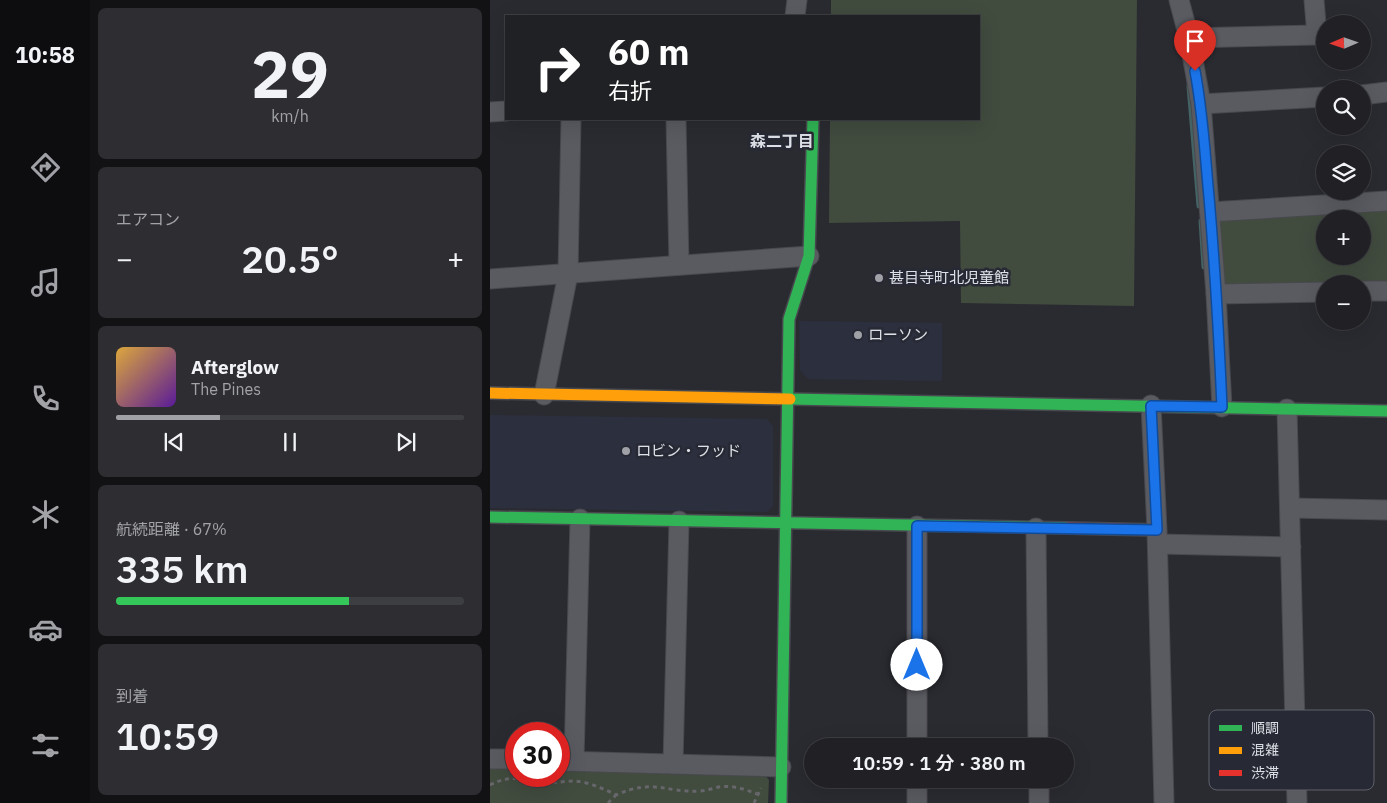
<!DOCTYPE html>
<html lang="ja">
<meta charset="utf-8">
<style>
:root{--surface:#202025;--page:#2d2d32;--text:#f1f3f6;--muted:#a2a3a7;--line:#3d3e42;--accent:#9fa1a7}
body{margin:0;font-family:"IBM Plex Sans","Noto Sans JP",sans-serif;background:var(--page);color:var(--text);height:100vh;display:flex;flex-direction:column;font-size:19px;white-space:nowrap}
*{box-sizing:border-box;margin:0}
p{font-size:16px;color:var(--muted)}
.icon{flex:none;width:28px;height:28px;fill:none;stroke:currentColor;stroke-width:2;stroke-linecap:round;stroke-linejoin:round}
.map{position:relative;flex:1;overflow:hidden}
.panel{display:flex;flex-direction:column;gap:8px;padding:8px;background:#121214;width:400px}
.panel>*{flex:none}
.top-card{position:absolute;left:15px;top:15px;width:475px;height:105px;border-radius:0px;box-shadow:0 5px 20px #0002,0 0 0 1px var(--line);background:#202124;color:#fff;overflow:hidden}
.needle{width:32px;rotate:268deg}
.buttons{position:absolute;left:826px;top:15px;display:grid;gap:10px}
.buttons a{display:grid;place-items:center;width:55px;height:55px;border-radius:50%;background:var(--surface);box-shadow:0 5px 20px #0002,0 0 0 1px var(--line);font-size:25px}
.speed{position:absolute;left:15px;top:722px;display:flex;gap:10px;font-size:25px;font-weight:700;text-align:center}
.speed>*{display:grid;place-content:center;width:65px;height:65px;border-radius:50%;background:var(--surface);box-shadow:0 5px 20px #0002,0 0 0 1px var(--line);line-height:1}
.speed .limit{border:8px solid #d22;background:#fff;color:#111}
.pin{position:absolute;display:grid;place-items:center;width:42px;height:42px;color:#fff;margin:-51px -21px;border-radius:50% 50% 50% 0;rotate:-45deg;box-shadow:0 0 5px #0007}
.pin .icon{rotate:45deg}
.me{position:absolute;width:55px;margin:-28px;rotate:0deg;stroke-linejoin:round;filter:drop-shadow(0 0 4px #0008)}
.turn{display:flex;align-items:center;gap:18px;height:105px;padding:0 20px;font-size:22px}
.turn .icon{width:65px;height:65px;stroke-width:2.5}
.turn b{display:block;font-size:35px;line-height:42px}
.big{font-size:38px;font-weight:600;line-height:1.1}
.panel .tile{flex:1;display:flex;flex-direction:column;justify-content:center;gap:8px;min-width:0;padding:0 18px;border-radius:8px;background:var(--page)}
.panel .dial{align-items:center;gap:0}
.dial b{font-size:65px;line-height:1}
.song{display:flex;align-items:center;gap:15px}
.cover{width:60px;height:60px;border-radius:8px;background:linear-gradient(135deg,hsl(40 70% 55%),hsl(270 70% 35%))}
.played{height:5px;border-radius:2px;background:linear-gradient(90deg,var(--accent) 30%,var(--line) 30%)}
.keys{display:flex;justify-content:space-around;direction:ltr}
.heat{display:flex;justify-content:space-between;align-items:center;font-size:28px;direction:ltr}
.charge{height:8px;border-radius:4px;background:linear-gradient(90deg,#34c759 67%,var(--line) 0)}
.trip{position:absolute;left:314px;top:738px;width:270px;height:50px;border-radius:25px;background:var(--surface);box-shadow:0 5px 20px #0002,0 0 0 1px var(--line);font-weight:600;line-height:50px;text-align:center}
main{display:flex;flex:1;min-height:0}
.menu{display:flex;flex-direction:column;width:90px;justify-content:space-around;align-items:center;background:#0d0d0f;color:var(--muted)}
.menu .icon{width:35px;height:35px}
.menu .on{color:var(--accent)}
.menu b{font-size:22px;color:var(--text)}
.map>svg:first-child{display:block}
</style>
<main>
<nav class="menu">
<b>10:58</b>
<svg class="icon on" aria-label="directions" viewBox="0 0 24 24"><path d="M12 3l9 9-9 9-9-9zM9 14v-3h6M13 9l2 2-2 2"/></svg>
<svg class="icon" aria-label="music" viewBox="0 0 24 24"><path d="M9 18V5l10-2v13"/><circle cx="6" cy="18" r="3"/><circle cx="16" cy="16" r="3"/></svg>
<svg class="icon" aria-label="phone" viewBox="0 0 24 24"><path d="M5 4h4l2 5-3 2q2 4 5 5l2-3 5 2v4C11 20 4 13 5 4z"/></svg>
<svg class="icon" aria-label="climate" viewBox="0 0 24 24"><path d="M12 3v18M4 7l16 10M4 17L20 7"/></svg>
<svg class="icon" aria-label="car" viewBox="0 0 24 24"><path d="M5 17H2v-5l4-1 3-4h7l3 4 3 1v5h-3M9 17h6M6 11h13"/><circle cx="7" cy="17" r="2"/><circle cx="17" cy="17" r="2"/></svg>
<svg class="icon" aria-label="filters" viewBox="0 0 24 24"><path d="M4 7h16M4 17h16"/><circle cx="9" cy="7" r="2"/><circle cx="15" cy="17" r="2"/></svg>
</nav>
<section class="panel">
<div class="tile dial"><b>29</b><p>km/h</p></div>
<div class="tile"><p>エアコン</p>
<div class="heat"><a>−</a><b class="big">20.5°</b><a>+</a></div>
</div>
<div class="tile">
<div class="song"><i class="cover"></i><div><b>Afterglow</b><p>The Pines</p></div></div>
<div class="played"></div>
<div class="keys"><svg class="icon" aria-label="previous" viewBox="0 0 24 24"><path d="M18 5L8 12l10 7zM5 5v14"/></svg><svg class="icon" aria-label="pause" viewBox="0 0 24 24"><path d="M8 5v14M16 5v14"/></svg><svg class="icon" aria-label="next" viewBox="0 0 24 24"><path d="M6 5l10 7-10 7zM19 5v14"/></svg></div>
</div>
<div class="tile"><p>航続距離 · 67%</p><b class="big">335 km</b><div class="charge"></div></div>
<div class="tile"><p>到着</p><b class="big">10:59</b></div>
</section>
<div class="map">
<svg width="897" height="803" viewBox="0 0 897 803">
<rect width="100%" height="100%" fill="#2a2b31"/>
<!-- built -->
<g fill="#2c2f3e">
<polygon points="309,321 452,323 452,381 318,379 310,370"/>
<polygon points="0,415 277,419 283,426 283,506 277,512 0,508"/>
</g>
<!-- green -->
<g fill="#414b3e" fill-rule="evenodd">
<polygon points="341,0 647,0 644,306 471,303 470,221 339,223 340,119 489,119 489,16 341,16"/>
<path d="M897 208V285L835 284 739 286 733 281 729 223 732 219ZM835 219H872V256H835Z"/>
<polygon points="0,765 26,766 26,776 69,776 69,768 275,775 279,780 278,803 0,803"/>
</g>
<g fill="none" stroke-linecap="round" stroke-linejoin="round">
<!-- stream -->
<g stroke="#436364" stroke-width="5">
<polyline points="699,86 709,206"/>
<polyline points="711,221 714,267"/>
</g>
<!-- street casing -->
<g stroke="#48494e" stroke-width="21">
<g id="street">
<polyline points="689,0 699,38 711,104 726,294 732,407"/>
<polyline points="305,16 307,0"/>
<polyline points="699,38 827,35 824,0"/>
<polyline points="872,95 897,92"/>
<polyline points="711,104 835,97"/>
<polyline points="0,112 16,111"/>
<polyline points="186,119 189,265"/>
<polyline points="720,212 897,201"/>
<polyline points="0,279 319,256"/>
<polyline points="872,291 897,291"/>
<polyline points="726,294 835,292"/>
<polyline points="54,395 78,274 81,119"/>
<polyline points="661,405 667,530 674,803"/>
<polyline points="797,409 807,803"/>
<polyline points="800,508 897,510"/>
<polyline points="546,528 548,746"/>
<polyline points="668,544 801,547"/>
<polyline points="427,746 427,526"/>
<polyline points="0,759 26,759"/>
<polyline points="69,761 291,767"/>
<polyline points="84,761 90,519"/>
<polyline points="183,764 189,521"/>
<polyline points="549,779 549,803"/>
<polyline points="427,803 427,779"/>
</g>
</g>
<!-- fast casing -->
<g stroke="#48494e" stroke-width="14">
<g id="fast">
<polyline points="300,399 897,411"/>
<polyline points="0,517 577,528"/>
<polyline points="291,803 299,319 319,256 323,119"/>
</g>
</g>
<!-- slow casing -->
<g stroke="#48494e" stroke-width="14">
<polyline id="slow" points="0,393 300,399"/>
</g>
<!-- jam casing -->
<g stroke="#48494e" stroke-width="14">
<polyline id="jam" points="577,528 667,530"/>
</g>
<!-- path -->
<g stroke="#66666b" stroke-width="3" stroke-dasharray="4 4" stroke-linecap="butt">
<path d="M0 785C23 773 34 781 57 782 67 783 76 781 85 781 99 782 114 789 126 795 164 778 175 793 210 791 217 791 223 788 229 787 243 785 254 789 267 794"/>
<polyline points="118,803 126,795"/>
<polyline points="264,803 271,788"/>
</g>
<!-- street -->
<use href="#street" stroke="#5a5b61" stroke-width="19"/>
<!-- fast -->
<use href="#fast" stroke="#30b455" stroke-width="11"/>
<!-- slow -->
<use href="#slow" stroke="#ff9f0a" stroke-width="11"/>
<!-- jam -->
<use href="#jam" stroke="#e5322d" stroke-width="11"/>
</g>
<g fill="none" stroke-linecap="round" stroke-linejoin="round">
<!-- route casing -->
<g stroke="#114b97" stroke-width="12">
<path id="route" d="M427 665V526L667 530 661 406 732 407C729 337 725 267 719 197 715 155 713 113 705 71"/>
</g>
<!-- route -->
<use href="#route" stroke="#1a73e8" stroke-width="9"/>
</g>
<!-- markers -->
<g fill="#9fa1a7" stroke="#272934" stroke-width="2">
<circle cx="389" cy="278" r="5"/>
<circle cx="368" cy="335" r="5"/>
<circle cx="136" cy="451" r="5"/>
</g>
<g text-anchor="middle" stroke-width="5" stroke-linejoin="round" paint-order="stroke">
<!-- poi labels -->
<g font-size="15" fill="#dee0e7" stroke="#272934" text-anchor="start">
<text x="399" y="283">甚目寺町北児童館</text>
<text x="378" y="340">ローソン</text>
<text x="146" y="456">ロビン・フッド</text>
</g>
<!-- neighbourhood labels -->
<g font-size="16" font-weight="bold" fill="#dee0e7" stroke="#272934">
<text x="292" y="147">森二丁目</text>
</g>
</g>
<!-- legend -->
<rect x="719" y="710" width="165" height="80" rx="8" fill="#272934" stroke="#5e606a" stroke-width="1"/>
<rect x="729" y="725" width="23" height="6" fill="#30b455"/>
<rect x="729" y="747" width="23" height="7" fill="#ff9f0a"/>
<rect x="729" y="770" width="23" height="6" fill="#e5322d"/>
<g font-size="14" fill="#dee0e7">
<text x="761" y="733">順調</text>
<text x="761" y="755">混雑</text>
<text x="761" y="778">渋滞</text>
</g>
</svg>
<div class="buttons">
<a><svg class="needle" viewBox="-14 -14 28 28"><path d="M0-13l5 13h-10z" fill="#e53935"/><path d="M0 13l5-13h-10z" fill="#a2a3a7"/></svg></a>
<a><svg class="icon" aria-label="search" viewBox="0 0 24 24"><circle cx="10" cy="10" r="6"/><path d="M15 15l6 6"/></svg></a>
<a><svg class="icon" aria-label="layers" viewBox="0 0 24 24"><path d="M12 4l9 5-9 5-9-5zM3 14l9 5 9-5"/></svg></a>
<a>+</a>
<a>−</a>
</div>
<div class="speed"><div class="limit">30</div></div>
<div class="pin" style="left:705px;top:71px;background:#d93025"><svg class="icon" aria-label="arrive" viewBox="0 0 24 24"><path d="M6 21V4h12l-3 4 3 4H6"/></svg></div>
<svg class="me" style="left:427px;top:665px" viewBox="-20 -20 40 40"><circle r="19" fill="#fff"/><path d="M0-13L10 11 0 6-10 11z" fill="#1a73e8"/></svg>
<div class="trip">10:59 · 1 分 · 380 m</div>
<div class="top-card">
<div class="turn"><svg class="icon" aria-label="right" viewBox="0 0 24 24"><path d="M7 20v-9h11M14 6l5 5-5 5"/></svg><div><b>60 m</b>右折</div></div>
</div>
</div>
</main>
